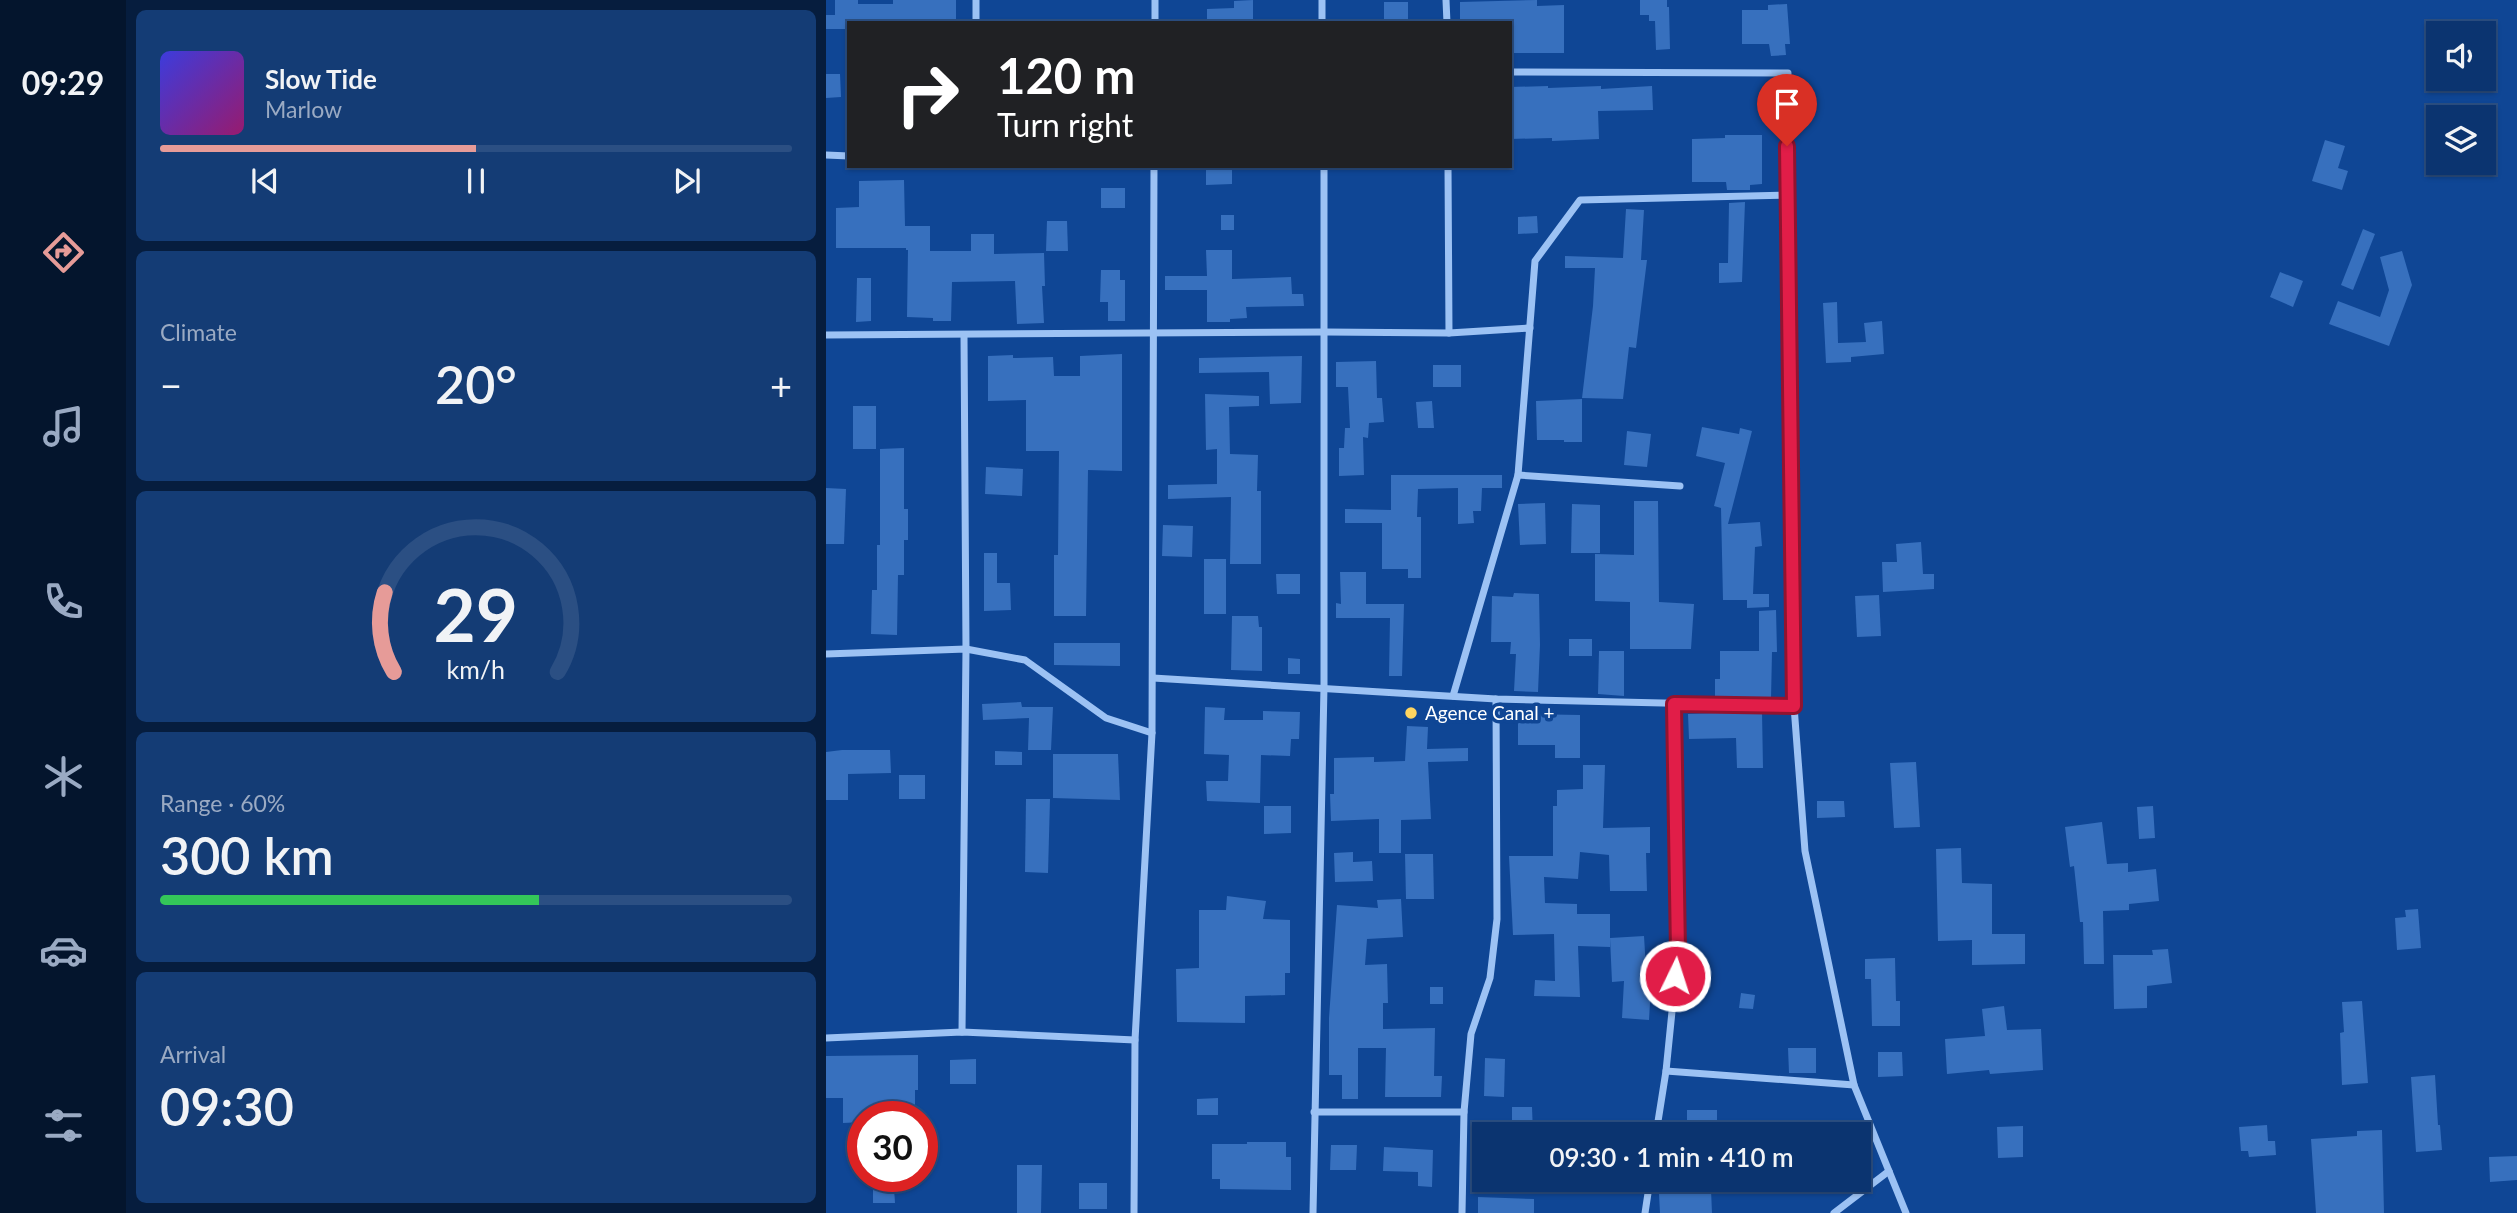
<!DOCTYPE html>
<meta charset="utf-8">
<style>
:root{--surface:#0b3470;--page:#143c75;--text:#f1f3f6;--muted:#9aaac3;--line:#2b4f83;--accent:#e69b98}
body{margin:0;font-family:Lato,sans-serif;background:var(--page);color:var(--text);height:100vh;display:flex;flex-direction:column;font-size:26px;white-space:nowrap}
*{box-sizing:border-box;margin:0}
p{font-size:23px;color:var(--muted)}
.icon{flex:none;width:38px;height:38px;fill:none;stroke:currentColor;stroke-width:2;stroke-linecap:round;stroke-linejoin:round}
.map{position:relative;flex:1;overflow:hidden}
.details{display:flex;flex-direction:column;gap:10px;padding:10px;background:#061d3e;width:700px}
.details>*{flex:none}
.guide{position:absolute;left:21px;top:21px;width:665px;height:147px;border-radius:0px;box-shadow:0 2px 5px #0004,0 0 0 2px var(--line);background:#202124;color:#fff;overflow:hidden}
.tools{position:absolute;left:1600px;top:21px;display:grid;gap:14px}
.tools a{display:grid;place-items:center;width:70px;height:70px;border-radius:0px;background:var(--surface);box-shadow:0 2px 5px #0004,0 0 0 2px var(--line);font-size:35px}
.speed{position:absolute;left:21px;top:1101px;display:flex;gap:14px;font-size:35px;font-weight:700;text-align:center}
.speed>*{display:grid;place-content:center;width:91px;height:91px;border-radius:50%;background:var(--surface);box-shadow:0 2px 5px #0004,0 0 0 2px var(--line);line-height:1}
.speed .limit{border:10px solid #d22;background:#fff;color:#111}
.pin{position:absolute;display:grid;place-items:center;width:60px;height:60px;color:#fff;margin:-72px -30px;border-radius:50% 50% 50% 0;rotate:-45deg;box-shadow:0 0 7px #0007}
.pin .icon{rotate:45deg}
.me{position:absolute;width:77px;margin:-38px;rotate:4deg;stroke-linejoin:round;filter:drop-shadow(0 0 5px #0008)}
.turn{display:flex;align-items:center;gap:24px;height:147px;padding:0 35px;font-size:32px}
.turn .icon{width:91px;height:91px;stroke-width:2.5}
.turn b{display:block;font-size:49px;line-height:60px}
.big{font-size:52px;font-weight:600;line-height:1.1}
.details .widget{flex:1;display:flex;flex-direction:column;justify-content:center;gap:10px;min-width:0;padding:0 24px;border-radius:10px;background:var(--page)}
.details .dial{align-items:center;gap:0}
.dial svg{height:182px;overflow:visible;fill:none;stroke:var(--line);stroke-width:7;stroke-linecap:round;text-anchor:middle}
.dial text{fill:var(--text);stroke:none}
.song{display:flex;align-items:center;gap:21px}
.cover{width:84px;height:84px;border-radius:10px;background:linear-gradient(135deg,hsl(240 70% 55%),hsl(320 70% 35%))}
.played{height:7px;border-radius:4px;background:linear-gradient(90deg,var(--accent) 50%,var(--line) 50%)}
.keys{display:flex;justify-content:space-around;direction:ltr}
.heat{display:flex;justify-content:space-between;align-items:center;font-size:38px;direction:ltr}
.charge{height:10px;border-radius:5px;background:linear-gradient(90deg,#34c759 60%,var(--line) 0)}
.trip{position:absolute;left:646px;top:1122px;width:399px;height:70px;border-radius:0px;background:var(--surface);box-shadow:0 2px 5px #0004,0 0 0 2px var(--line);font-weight:600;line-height:70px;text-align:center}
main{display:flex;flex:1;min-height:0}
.tabs{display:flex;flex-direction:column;width:126px;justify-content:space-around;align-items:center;background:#04152d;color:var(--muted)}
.tabs .icon{width:49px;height:49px}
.tabs .on{color:var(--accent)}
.tabs b{font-size:32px;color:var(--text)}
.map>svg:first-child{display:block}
</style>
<main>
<nav class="tabs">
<b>09:29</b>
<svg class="icon on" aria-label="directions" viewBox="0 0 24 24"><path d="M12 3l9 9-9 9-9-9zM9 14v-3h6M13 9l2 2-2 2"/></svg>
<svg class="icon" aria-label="music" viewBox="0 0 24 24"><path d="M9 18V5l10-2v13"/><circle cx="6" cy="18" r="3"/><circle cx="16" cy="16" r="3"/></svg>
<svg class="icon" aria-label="phone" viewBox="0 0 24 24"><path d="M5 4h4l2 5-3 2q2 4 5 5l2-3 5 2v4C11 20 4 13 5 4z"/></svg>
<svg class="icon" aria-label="climate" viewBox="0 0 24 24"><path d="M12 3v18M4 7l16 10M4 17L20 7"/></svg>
<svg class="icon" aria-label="car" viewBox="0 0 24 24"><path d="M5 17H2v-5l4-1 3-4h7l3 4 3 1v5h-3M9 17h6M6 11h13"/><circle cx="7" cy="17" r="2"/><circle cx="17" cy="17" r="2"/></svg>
<svg class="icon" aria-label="filters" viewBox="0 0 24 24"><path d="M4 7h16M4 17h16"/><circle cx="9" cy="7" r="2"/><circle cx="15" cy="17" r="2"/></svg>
</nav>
<section class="details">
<div class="widget">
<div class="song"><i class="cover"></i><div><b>Slow Tide</b><p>Marlow</p></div></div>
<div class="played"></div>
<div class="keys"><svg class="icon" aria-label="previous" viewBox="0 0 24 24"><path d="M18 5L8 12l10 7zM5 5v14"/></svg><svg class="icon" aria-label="pause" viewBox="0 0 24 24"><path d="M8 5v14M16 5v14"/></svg><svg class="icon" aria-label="next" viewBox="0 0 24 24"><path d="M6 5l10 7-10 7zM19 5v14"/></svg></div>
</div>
<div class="widget"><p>Climate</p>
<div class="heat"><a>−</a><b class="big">20°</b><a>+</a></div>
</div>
<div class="widget dial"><svg viewBox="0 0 100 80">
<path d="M14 69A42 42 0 1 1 86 69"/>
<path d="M14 69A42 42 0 0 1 10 34" stroke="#e69b98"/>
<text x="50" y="56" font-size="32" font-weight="700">29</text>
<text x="50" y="72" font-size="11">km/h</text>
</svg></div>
<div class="widget"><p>Range · 60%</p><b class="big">300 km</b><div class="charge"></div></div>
<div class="widget"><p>Arrival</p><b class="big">09:30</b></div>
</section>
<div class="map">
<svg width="1691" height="1213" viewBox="0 0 1691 1213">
<rect width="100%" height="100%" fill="#0f4695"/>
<!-- building -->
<g fill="#3770be">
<polygon points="9,0 32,0 32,4 67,4 67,0 130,0 130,20 93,20 93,23 23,23 23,29 0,29 0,15 9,15"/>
<polygon points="427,0 427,23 381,23 381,9 408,8 408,1"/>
<polygon points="711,0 711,6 738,5 738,53 684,53 684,23 634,23 634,2"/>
<polygon points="814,0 841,0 841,7 843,7 844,49 830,50 829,21 823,21 823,15 814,15"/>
<rect x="558" y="2" width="24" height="21"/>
<polygon points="961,4 964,44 959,44 960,55 945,56 943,44 916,44 916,10 942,10 942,5"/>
<polygon points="0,74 14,74 15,97 0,98"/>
<polygon points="722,86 722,88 775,86 775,89 826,86 827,110 772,111 773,139 726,141 726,138 684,139 684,87"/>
<polygon points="899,135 936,135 936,184 924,185 924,190 901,190 900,182 866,182 866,139 899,138"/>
<polygon points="1499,140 1519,146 1512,168 1522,171 1516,190 1486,181"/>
<polygon points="380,166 406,166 406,184 380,185"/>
<polygon points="78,180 79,226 104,226 104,251 145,251 145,234 168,234 168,254 218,253 219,286 216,286 218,323 191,324 189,281 126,282 125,321 107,321 107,318 81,317 82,250 80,250 80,248 10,248 10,208 33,207 33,181"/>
<rect x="275" y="188" width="24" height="20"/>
<polygon points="919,202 916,282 893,283 893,263 902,263 903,203"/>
<polygon points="800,209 818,210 815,260 821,260 810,348 803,347 797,399 756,398 767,306 769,268 739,268 739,256 797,258"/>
<rect x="395" y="215" width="13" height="15"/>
<polygon points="711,216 712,233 692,234 692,217"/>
<polygon points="221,221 241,221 242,251 220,251"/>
<polygon points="1537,229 1549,234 1527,290 1515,285"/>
<polygon points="380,250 406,250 406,279 465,277 466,294 477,294 478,306 420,307 421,318 404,319 404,322 381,322 381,290 339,290 339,276 381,276"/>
<polygon points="1576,251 1586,285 1563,346 1503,324 1512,301 1554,317 1563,290 1554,257"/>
<polygon points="275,270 294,270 294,280 299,280 299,321 282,321 282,302 274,302"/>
<polygon points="1454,272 1477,281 1467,307 1444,297"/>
<polygon points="31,278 45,278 45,321 30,322"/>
<polygon points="1011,302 1012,343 1040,342 1038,323 1056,321 1058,354 1025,357 1025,362 1000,363 997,303"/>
<polygon points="296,354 296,471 262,470 260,616 228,616 228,555 232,555 233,451 200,451 200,400 162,401 162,356 187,355 187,358 227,357 228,376 254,376 254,356"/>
<polygon points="476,356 475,403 444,404 443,372 373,373 373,358"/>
<polygon points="550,361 551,398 556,398 558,422 543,423 542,438 537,437 538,475 513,476 513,448 518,448 519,428 524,428 522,387 510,387 510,362"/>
<rect x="607" y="365" width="28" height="22"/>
<polygon points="379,394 433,396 433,406 403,407 404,454 432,455 431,491 435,491 435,564 404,564 405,497 342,499 342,485 391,484 391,449 380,450"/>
<polygon points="756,399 756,442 738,442 738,440 711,440 710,401"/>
<polygon points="606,401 608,428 592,428 590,402"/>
<rect x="27" y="406" width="23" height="43"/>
<polygon points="876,427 913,434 914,428 926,431 902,524 934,522 936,546 929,547 927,594 943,594 943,607 921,608 921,600 897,600 895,508 888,506 899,463 870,456"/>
<polygon points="801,431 825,434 821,467 798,465"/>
<polygon points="78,448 78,509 82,509 82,540 78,540 78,575 72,575 71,635 45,634 46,590 51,590 51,545 54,545 54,449"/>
<polygon points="160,467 197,469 196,496 159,494"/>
<polygon points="565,475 676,475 676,488 656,488 655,511 647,511 648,523 632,524 632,488 592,489 591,517 595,517 595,578 582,578 582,569 556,569 556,523 519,523 519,509 565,510"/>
<polygon points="0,488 20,489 18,544 0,544"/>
<polygon points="808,501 832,501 833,602 868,604 865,649 804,649 804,602 769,601 769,554 808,555"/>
<polygon points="719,503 720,544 694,545 692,504"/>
<polygon points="746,504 774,505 774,553 745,553"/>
<polygon points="337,525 367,526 366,557 336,556"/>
<polygon points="1095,542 1097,574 1108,574 1108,589 1057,592 1056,562 1071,562 1070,544"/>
<polygon points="158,553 171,553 171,583 184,583 185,610 158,611"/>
<rect x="378" y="559" width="22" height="55"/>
<polygon points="514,572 540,572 540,604 578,604 576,676 563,676 564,618 510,618 510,603 515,604"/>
<polygon points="450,574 474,574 474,594 451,594"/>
<polygon points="688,593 713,594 714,645 712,692 688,691 690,654 684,654 685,642 665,642 666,596 687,597"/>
<polygon points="1053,595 1055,636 1031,637 1029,596"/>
<polygon points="950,610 951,652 946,652 945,699 889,698 889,679 894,679 894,651 933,651 933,611"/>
<polygon points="406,616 432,616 433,627 436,627 436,671 405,670"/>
<rect x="743" y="639" width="23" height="17"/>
<polygon points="228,643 294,643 294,666 228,665"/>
<polygon points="773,651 798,651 798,696 772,694"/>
<polygon points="462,658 474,659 474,674 462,674"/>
<polygon points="195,702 196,707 227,707 225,750 202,750 203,718 157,720 156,704"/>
<polygon points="379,707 399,708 398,720 437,720 437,711 474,712 473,739 465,739 464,756 435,755 434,803 381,801 380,781 402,781 403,755 378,754"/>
<polygon points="889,710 936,711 937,768 911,768 910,738 863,739 862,714 889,713"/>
<polygon points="692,714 754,715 754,758 729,758 729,745 692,745"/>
<polygon points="581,726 602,727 601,749 642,748 642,761 602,762 605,819 575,820 575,853 553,853 553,819 505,821 504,794 508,794 508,758 548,757 548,762 579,761"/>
<polygon points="16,750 64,750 65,773 22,774 22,800 0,800 0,752"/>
<polygon points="169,751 196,752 196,765 169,765"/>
<polygon points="227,754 292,754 294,800 227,798"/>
<polygon points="1090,762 1094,827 1068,828 1064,763"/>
<polygon points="757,765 779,765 777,828 824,827 824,853 820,853 821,891 784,891 783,855 754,852 752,879 718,877 719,903 751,904 751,914 784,914 784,947 752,946 754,997 708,996 709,980 729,981 728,934 687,935 683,856 727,856 727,806 731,806 731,790 757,789"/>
<rect x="73" y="775" width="26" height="24"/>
<polygon points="200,799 224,799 222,873 199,872"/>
<polygon points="991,801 1018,801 1019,817 991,818"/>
<polygon points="438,806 465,806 465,833 438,834"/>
<polygon points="1327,806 1329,838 1313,839 1311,807"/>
<polygon points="1276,822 1281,864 1302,863 1302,872 1330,869 1333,901 1303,904 1303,910 1277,911 1278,964 1258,964 1257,922 1254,922 1248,866 1244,867 1239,827"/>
<polygon points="1135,848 1136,883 1166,884 1166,934 1199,934 1199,964 1146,965 1146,940 1112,941 1110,849"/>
<polygon points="527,852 527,862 546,861 547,881 509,882 508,853"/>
<polygon points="579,854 607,854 608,899 580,899"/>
<polygon points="401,896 440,901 437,919 464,920 464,973 459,973 459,995 419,996 419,1023 351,1022 350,969 373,968 373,910 400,910"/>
<polygon points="575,899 577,937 541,939 539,965 561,964 562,1003 557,1003 557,1029 609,1028 608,1076 616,1076 615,1097 559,1097 560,1048 532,1048 532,1099 516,1099 516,1075 503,1075 503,1018 511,905 552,908 551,900"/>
<polygon points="1592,909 1595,948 1571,950 1569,918 1580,917 1579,910"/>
<polygon points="818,936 821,985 825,986 823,1020 796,1018 798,981 786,982 784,938"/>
<polygon points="1342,949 1346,983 1321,986 1321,1008 1288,1009 1287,955 1327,955 1326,950"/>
<polygon points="1069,958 1070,1001 1074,1001 1074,1026 1046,1026 1045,979 1039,979 1039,959"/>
<rect x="604" y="987" width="13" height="17"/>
<polygon points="915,993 929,995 927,1009 913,1008"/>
<polygon points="1536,1001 1542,1083 1516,1085 1514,1033 1518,1032 1516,1002"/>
<polygon points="1178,1006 1181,1030 1215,1029 1217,1070 1164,1074 1163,1070 1121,1074 1119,1039 1159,1036 1156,1009"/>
<polygon points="962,1048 990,1048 990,1073 963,1073"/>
<polygon points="1052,1052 1076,1052 1077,1076 1052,1077"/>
<polygon points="92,1055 92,1090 89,1090 89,1116 37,1116 37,1122 17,1123 17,1098 0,1098 0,1056"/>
<polygon points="659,1058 679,1059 678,1097 658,1096"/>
<polygon points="150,1059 150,1084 124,1084 124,1060"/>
<polygon points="1609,1075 1612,1125 1614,1125 1616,1150 1590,1152 1585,1077"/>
<polygon points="392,1098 392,1115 371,1115 371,1099"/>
<polygon points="686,1107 706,1107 707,1134 686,1134"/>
<polygon points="861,1110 891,1110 891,1133 861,1132"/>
<polygon points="1441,1125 1442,1141 1449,1141 1450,1155 1423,1157 1422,1151 1415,1151 1413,1127"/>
<polygon points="1197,1126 1197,1157 1172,1158 1171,1127"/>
<polygon points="1556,1130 1558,1213 1490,1213 1485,1139 1531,1136 1531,1131"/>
<polygon points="421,1142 460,1142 460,1157 465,1157 465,1190 394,1189 394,1179 386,1179 386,1144 421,1144"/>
<polygon points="505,1145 531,1145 530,1170 504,1170"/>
<polygon points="558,1147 607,1150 606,1187 592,1186 592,1172 557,1171"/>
<polygon points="1691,1156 1691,1180 1664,1182 1663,1157"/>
<polygon points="191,1165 216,1165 215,1213 191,1213"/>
<polygon points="830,1180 860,1180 860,1190 885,1190 886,1213 834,1213 833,1194 829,1194"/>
<rect x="253" y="1183" width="28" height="26"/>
<polygon points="47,1188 68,1188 69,1203 47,1203"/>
<polygon points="652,1197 708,1199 708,1213 652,1213"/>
</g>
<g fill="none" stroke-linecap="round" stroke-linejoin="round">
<!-- minor -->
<g stroke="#9cc2f4" stroke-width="7">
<polyline points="496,0 496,23"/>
<polyline points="620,0 621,23"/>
<polyline points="150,23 150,0"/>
<polyline points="329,23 329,0"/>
<polyline points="684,72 962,73 960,195 968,706 979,851 1028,1085 1080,1213"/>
<polyline points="0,155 23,156"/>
<polyline points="622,166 623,333"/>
<polyline points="0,335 500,332 623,333 704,328"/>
<polyline points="692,475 854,486"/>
<polyline points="0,654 140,649 199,660 280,718 326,733"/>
<polyline points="327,678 670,699 968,706"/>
<polyline points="627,696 692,475 709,261 754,200 960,195"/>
<polyline points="136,1032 140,649 138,335"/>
<polyline points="0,1038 136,1032 309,1040"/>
<polyline points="840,1071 1028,1085"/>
<polyline points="488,1112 638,1112"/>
<polyline points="830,1134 840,1071 852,952 848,704"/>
<polyline points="308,1213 309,1040 326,733 328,166"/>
<polyline points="487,1213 498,687 498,166"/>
<polyline points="636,1213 638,1112 645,1034 664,978 671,919 670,699"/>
<polyline points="819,1213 824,1180"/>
<polyline points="1008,1213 1063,1171"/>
</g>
</g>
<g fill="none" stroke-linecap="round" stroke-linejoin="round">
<!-- route casing -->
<g stroke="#92132f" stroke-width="18">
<polyline id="route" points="849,976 852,952 848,704 968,706 961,146"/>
</g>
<!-- route -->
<use href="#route" stroke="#e11d48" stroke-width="12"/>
</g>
<!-- markers -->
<circle fill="#ffd560" stroke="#0f4695" stroke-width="2.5" cx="585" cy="713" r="7"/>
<g text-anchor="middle" stroke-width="7" stroke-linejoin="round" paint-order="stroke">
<!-- poi labels -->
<g font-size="19" fill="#fff" stroke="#0f4695" text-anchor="start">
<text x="599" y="720">Agence Canal +</text>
</g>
</g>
</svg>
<div class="tools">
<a><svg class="icon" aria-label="sound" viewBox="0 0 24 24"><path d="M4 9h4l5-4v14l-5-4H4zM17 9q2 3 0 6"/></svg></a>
<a><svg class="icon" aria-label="layers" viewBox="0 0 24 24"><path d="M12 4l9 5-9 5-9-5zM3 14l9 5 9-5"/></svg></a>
</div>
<div class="speed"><div class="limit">30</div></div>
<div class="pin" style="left:961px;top:146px;background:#d93025"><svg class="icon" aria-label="arrive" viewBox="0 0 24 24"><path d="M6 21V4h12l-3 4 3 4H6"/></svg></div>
<svg class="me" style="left:849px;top:976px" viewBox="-20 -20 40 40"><circle r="17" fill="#e11d48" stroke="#fff" stroke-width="3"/><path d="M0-11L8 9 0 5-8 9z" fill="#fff"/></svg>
<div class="trip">09:30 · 1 min · 410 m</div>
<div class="guide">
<div class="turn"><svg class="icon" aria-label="right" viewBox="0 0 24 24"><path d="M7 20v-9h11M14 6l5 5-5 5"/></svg><div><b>120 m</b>Turn right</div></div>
</div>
</div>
</main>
